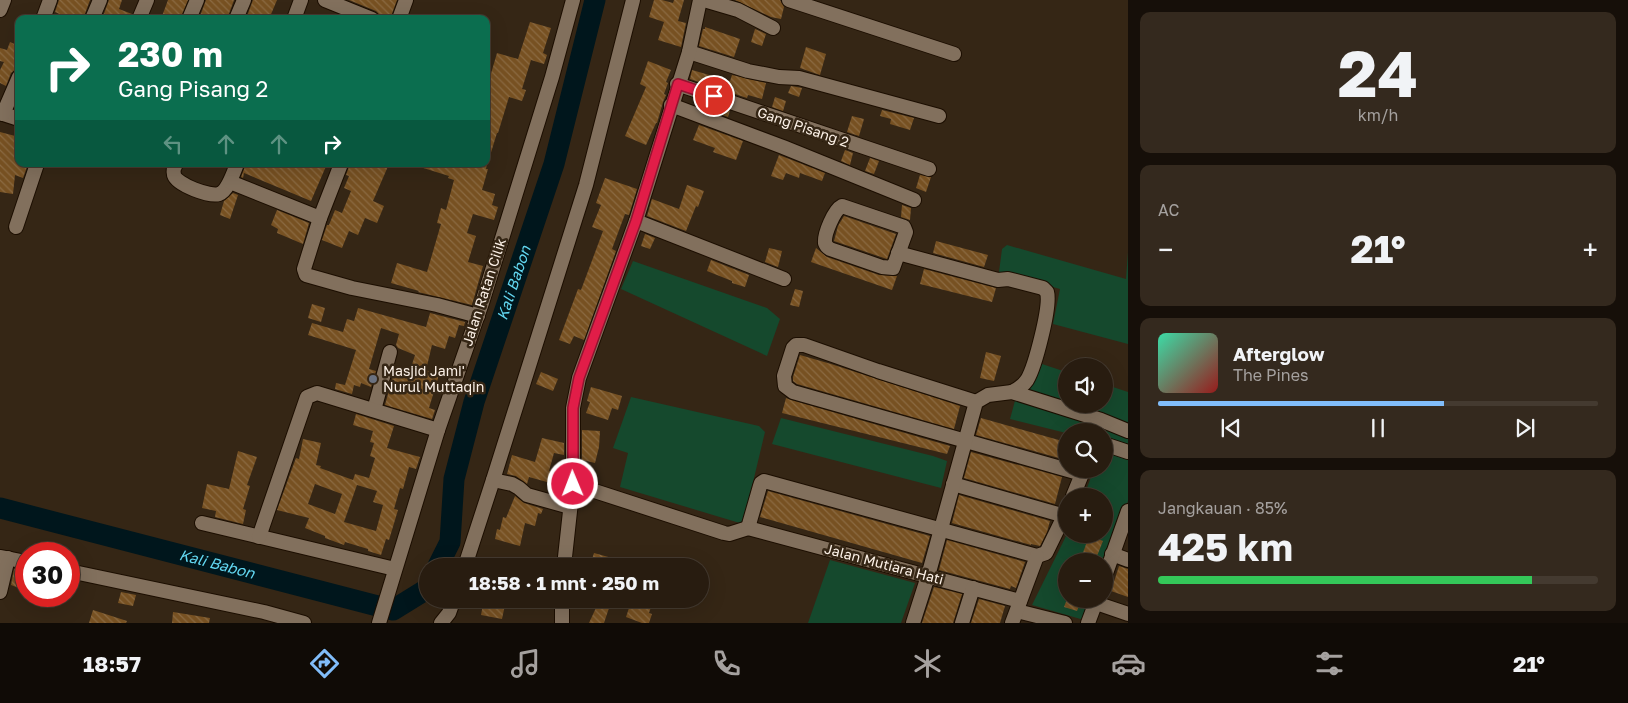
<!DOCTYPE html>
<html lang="id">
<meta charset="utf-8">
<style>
:root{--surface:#281c10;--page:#34291e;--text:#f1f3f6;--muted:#a5a19f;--line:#443a30;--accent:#81bdfa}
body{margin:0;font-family:"Golos Text",sans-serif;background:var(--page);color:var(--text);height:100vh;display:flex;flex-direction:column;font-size:19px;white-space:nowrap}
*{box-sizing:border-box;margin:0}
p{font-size:16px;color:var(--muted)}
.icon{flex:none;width:28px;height:28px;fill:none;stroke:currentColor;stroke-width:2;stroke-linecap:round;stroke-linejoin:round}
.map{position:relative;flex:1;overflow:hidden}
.panel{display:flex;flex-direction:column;gap:12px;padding:12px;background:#160f09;width:500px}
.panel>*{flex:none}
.banner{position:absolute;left:15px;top:15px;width:475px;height:152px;border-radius:10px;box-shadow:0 5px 20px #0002,0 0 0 1px var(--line);background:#0b6e4f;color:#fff;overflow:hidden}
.controls{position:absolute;left:1058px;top:358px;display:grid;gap:10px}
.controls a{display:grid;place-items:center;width:55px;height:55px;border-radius:50%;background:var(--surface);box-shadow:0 5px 20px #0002,0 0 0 1px var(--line);font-size:25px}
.speed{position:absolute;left:15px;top:542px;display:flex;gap:10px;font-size:25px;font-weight:700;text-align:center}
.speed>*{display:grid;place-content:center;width:65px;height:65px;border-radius:50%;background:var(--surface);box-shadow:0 5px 20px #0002,0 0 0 1px var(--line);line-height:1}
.speed .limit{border:8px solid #d22;background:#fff;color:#111}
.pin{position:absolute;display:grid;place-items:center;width:42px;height:42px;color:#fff;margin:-21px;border:2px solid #fff;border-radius:50%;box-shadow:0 1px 5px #0007}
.me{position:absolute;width:55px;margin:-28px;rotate:359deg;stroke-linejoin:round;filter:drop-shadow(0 0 4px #0008)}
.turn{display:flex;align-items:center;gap:18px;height:105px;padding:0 20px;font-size:22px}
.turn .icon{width:65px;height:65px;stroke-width:2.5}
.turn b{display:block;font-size:35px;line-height:42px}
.lanes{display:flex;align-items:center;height:48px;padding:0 20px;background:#0003;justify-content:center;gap:25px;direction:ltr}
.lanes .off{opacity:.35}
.big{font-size:38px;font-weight:700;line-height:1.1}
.panel .card{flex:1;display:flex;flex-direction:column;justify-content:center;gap:8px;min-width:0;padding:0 18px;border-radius:10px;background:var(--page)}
.panel .dial{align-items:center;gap:0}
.dial b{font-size:65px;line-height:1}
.song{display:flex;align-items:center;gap:15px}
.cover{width:60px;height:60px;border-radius:8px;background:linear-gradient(135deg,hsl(160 70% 55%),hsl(0 70% 35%))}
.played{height:5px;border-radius:2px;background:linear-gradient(90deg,var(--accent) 65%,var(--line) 65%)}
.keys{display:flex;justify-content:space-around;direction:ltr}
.heat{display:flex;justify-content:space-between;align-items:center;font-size:28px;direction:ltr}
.charge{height:8px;border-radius:4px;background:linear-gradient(90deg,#34c759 85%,var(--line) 0)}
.trip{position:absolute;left:419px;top:558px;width:290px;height:50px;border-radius:25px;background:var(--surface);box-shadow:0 5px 20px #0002,0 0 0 1px var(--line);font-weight:700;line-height:50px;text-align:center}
.dock{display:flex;height:80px;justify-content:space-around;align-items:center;background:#100b06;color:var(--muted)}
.dock .icon{width:35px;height:35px}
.dock .on{color:var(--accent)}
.dock b{font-size:22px;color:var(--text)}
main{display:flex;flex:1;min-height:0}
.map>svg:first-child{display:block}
</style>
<main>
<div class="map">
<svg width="1128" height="623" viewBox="0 0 1128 623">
<defs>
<pattern id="building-back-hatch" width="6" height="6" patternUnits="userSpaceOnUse" patternTransform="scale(1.25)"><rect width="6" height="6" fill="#775122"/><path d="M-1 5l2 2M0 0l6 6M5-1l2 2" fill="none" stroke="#8b6a42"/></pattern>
</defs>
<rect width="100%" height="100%" fill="#352615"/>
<!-- grass -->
<g fill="#15492d">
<polygon points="1007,245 1126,279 1128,252 1128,344 1053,324 1060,289 999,272 1002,249"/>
<polygon points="633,261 767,308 780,319 767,356 621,289"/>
<polygon points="1042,364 1066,372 1066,404 1104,404 1104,384 1128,392 1128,501 1104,567 1104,561 1066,561 1066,599 1092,599 1084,620 1032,605 1067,534 1104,534 1104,496 1084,496 1094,469 1104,469 1104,431 1066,431 1066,433 1010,419 1016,397 1031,382"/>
<polygon points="631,397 759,426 765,432 743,524 620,487 628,453 613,448"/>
<polygon points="781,418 933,456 947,461 941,488 772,444"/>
<polygon points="830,560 915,583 901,623 808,623"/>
</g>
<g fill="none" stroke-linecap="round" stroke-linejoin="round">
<!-- river -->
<g stroke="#00161c" stroke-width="21">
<path id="s1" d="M0 508 393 610 427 589 428 587"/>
<path id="s2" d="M438 566 450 542 454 479 474 402 554 164 595 0"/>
</g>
</g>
<!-- building -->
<g fill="url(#building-back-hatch)" fill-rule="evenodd">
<polygon points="59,0 90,0 83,19 76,19 68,16 68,18 55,12"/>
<polygon points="109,0 122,0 119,9 132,14 130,19 102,19"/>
<polygon points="168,0 188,0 180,19 161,19"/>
<polygon points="206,0 234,0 227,19 199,19"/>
<polygon points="253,0 277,0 269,19 246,19"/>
<polygon points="349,0 397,0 390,19 381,19 379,14 376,11"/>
<polygon points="654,0 662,0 673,3 674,0 684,0 678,21 686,23 681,47 658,40 664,22 649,17"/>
<polygon points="735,0 780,0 784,7 781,19 771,17"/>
<polygon points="530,22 551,28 543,53 547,55 544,64 531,60 522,89 526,90 522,101 509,97 498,133 497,133 489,159 486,158 486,76 490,77 497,53 518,59"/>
<polygon points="705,27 740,39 734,57 699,46 703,29 705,29"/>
<polygon points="755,29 766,34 762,46 751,42"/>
<polygon points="10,42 19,46 19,65 17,68 11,73 6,86 0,83 0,70 4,62 0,61 0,48 7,50"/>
<polygon points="806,47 826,54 820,75 800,68"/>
<polygon points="648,61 671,70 666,82 668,83 664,94 666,95 663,102 657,123 656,123 646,145 625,136 646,87 640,84"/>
<polygon points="692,70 730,81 732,75 766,83 762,99 748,95 747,98 690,79"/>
<polygon points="791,86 802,88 799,97 788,93"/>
<polygon points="775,97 786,101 783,111 772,107"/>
<polygon points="717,107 730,111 728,117 715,112"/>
<polygon points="882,110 914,118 910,130 890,124 891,119 880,116"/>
<polygon points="852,116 864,119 859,136 847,132"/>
<polygon points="699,125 743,141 736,160 713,152 715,148 693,140"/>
<polygon points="0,132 19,137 19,164 28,164 23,178 15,175 13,194 0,192"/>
<polygon points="845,150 853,153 850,165 841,161"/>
<polygon points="779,155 825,173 822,181 800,173 799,178 786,173 783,180 771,176"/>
<polygon points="870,158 879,161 874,174 865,171"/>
<polygon points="246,164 327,164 311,201 244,173 243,178 241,177"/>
<polygon points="350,164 389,164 373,201 384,206 377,223 365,218 358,235 349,231 342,248 322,240 327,225 329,225 335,210 342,213 351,191 344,188 349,176 346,175"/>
<polygon points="418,164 487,164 486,169 488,169 482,190 495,194 492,205 498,207 494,220 473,214 467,233 476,236 468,262 483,266 472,305 418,292 419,291 391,283 397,263 427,272 441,224 437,223 441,208 446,210 454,180 448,178 449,176 417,166"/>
<polygon points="920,175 931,177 926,192 916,188"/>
<polygon points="605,178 637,189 629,215 625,214 612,249 616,251 584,340 574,336 570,344 559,340 578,289 581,290 603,231 592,227 601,205 596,203"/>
<polygon points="687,185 704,191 698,207 696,206 686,231 647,216 652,199 679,209"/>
<polygon points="233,193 238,195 230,219 220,215 224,201"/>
<polygon points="902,205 911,208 910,220 901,217"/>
<polygon points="277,210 309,223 303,244 277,233 278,229 271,225"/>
<polygon points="844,216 896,234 887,259 834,241 838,226"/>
<polygon points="645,234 655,238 650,249 641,246"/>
<polygon points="936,241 988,255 984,267 933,253"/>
<polygon points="769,248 782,251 778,267 765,262"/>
<polygon points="816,248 827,257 879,275 897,276 892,290 811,262"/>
<polygon points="711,260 749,275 745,287 732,283 732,281 707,271"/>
<polygon points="924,269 996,288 992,302 920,284"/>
<polygon points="795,289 803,291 799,307 790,305"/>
<polygon points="312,304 325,308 321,322 308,318"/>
<polygon points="358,308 426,327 430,313 465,322 464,326 459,325 455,338 449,336 445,349 432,345 426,370 439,375 429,408 435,410 432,419 385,405 393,376 402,378 402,376 408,377 415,355 398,348 396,345 399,334 381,328 369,369 376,371 371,387 361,383 360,387 354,385 352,394 335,389 336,383 345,385 356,350 308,335 312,323 343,332 347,319 354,321"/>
<polygon points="986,352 1001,356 994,381 980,378"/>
<polygon points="800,355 831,364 960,406 954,429 797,384 793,381 793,377"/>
<polygon points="541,372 558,379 553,391 536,384"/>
<polygon points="591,387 622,396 618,410 612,408 608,420 586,413 590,402 587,401"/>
<polygon points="786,398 791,400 950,446 947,454 782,413"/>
<path d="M356 414 394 426 387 448 420 457 416 469 409 467 403 489 400 488 394 509 398 510 389 540 386 539 381 555 368 551V549L345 542 344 545 325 538V536L305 528 309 518 277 510 296 458 299 459 303 439 321 443 316 465 321 466 320 468 353 480 355 474 369 478 375 458 370 456 374 443 370 442 373 431 353 425ZM315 484 342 494 335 514 308 504ZM357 485 377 491 373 502 383 505 376 531 344 522Z"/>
<polygon points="981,418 1066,442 1066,460 976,435"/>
<polygon points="582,430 600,431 599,447 595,463 582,460"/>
<polygon points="542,438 564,443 564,455 554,453 549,471 564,474 563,495 553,493 554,484 529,477 527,484 516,476 507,474 512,455 535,462"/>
<polygon points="238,451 257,457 247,485 250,486 243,509 246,510 243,524 215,517 216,511 202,508 207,484 229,489"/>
<polygon points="971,452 1062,477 1055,504 964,478"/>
<polygon points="768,491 930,536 922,563 760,517"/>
<polygon points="959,495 1050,521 1047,532 1040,546 1031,544 1031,545 952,523"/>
<polygon points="515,496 524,503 543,509 541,514 538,513 535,526 525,523 520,546 495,539 497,529 500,530 503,517 506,518"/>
<polygon points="1089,536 1103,541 1095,561 1080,561"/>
<polygon points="947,540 1025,562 1016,588 1011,586 1010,589 939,570"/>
<polygon points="594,553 612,558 609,566 590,566"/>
<polygon points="1119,566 1128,569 1128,597 1111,591"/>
<polygon points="14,569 26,573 26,584 24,590 11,585"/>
<polygon points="934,587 962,594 953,623 922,623"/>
<polygon points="121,592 136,595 133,606 118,603"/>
<polygon points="484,599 500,599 506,600 502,619 481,615"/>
<polygon points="600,599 612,599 604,623 589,623"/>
<polygon points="632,599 646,599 653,601 649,613 652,614 649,623 642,623 626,617"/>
<polygon points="979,599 1005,606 1000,623 971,623"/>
<polygon points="1067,599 1082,599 1077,611 1064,607"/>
<polygon points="93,610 127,621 126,623 89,623"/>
<polygon points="173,612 210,618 209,623 172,623"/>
</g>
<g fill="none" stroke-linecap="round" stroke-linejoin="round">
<!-- minor casing -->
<g stroke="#1c0e01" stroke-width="16">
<g id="minor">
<polyline points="325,0 372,19"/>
<polyline points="704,0 738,10 773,28"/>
<polyline points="789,0 954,54"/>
<polyline points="0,10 4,0"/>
<polyline points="43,19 50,0"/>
<polyline points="92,19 100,0"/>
<polyline points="139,19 147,0"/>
<polyline points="189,19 197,0"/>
<polyline points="236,19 244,0"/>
<polyline points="294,19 301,0"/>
<polyline points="399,19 406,0"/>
<polyline points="689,52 748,71 779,77 799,78 939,116"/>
<polyline points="677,84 929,169"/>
<polyline points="671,105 783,147 914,200"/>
<polyline points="0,113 19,119"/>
<polyline points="3,114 19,77"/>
<path d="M176 164C174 167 173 171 174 175 177 185 210 197 219 194 228 191 234 171 237 164"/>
<polyline points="341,164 320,218 304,269 306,275 352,288 437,305 478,316"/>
<polyline points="230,182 320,218"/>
<path d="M842 206 904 227 906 232 893 268 882 267 830 249C827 247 826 246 825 243 824 234 834 210 842 206Z"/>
<polyline points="636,221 784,279"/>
<polyline points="16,227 37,164"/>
<path d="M898 253 998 280 1008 279 1043 288 1047 292C1051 306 1035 367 1027 380 1023 386 1018 389 1012 392"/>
<polyline points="976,402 878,371 804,345 796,345 793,348 784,376 785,386 793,392 1082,474 1073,496"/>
<polyline points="374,410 390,352"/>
<polyline points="1104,444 1128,452"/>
<polyline points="493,480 512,484 519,488 527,495 570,507"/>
<polyline points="573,484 724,533 729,534 748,528"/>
<polyline points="953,484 1065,516"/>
<polyline points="202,523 395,569"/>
<polyline points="748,528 760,486 761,483 764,481 1037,556 1046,553 1066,512"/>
<polyline points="748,528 1020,601"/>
<polyline points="259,537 307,397 317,393 438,430"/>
<polyline points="1112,554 1128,560"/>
<polyline points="1,557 26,562"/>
<polyline points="465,566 493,480 586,185 633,0"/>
<polyline points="564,566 573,484 573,408 579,378 636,221 689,52 700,0"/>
<polyline points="69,571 264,612 304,623"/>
<polyline points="1104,579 1128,511"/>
<polyline points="0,592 8,558"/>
<polyline points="1096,603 1128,614"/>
<polyline points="1017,611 1065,623"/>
<polyline points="379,623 438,430 482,303 552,77 573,0"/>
<polyline points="441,623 449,613 454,599"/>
<polyline points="562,623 562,599"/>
<polyline points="913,623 928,576 976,402 988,395 1012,392 1101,420 1128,431"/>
<polyline points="962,623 973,588"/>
<polyline points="1012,623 1037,556"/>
<polyline points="1088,623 1097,599"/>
</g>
</g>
<!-- minor -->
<use href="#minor" stroke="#82705d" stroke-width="14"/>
</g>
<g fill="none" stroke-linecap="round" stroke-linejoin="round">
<!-- route casing -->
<g stroke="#92132f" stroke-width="12">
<polyline id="route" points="573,484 573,408 579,378 636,221 678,84 714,96"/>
</g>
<!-- route -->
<use href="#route" stroke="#e11d48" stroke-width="9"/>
</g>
<!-- markers -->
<circle fill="#6b7280" stroke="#352615" stroke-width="2" cx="373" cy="379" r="5"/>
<g text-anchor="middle" stroke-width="5" stroke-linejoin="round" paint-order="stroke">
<!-- street labels -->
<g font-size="14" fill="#fcf1e7" stroke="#352615">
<text transform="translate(803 127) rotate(19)" y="5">Gang Pisang 2</text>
<text transform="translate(484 292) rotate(-72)" y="5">Jalan Ratan Cilik</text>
<text transform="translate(884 564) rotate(15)" y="5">Jalan Mutiara Hati</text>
</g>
<!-- poi labels -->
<g font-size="14" fill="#fcf1e7" stroke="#352615" text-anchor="start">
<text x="383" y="376">Masjid Jami'<tspan x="383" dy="16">Nurul Muttaqin</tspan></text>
</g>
<!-- water labels -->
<g font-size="15" font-style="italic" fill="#62d7f1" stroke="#352615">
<text dy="5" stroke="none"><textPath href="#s2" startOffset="295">Kali Babon</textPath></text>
<text dy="5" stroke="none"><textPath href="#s1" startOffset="224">Kali Babon</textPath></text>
</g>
</g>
</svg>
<div class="controls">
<a><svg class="icon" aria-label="sound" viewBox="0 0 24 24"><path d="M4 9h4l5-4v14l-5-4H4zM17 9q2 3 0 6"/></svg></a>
<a><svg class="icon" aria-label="search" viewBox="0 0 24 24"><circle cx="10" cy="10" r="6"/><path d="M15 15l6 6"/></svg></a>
<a>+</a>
<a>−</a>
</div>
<div class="speed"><div class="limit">30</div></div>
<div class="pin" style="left:714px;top:96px;background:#d93025"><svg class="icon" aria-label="arrive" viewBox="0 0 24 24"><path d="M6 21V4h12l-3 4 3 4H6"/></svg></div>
<svg class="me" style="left:573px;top:484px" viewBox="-20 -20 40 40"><circle r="17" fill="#e11d48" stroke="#fff" stroke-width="3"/><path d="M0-11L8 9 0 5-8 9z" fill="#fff"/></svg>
<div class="trip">18:58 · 1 mnt · 250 m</div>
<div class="banner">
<div class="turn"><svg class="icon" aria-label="right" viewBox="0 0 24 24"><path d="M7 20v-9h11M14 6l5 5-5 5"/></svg><div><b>230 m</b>Gang Pisang 2</div></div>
<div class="lanes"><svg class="icon off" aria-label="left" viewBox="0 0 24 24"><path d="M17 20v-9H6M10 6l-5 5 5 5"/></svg><svg class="icon off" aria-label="ahead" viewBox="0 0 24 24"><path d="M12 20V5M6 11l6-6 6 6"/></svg><svg class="icon off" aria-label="ahead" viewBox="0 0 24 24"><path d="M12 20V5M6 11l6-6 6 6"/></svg><svg class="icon" aria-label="right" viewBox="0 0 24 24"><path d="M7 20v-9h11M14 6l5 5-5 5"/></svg></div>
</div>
</div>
<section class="panel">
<div class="card dial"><b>24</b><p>km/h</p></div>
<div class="card"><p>AC</p>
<div class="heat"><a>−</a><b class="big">21°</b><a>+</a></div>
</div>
<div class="card">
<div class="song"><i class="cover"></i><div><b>Afterglow</b><p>The Pines</p></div></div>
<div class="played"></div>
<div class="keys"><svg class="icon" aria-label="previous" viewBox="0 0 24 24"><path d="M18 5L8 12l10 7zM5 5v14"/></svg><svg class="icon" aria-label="pause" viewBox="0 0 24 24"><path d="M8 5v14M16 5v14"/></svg><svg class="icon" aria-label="next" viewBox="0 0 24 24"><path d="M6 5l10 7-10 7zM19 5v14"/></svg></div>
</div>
<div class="card"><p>Jangkauan · 85%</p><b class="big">425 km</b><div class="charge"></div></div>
</section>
</main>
<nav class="dock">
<b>18:57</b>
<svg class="icon on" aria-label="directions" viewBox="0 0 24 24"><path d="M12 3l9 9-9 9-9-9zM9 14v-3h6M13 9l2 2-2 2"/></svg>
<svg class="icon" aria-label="music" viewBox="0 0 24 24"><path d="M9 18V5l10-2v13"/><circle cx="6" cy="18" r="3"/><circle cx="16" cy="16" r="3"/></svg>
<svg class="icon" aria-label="phone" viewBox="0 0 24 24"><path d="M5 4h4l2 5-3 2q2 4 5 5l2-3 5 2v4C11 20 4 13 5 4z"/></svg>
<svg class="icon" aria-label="climate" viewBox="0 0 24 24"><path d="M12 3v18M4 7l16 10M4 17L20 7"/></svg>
<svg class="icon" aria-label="car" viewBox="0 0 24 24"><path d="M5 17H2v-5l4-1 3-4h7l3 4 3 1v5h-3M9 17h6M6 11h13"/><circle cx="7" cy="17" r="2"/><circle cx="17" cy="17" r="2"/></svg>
<svg class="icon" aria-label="filters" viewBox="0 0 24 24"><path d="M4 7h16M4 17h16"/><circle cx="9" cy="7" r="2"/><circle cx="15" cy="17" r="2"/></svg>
<b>21°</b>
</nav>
